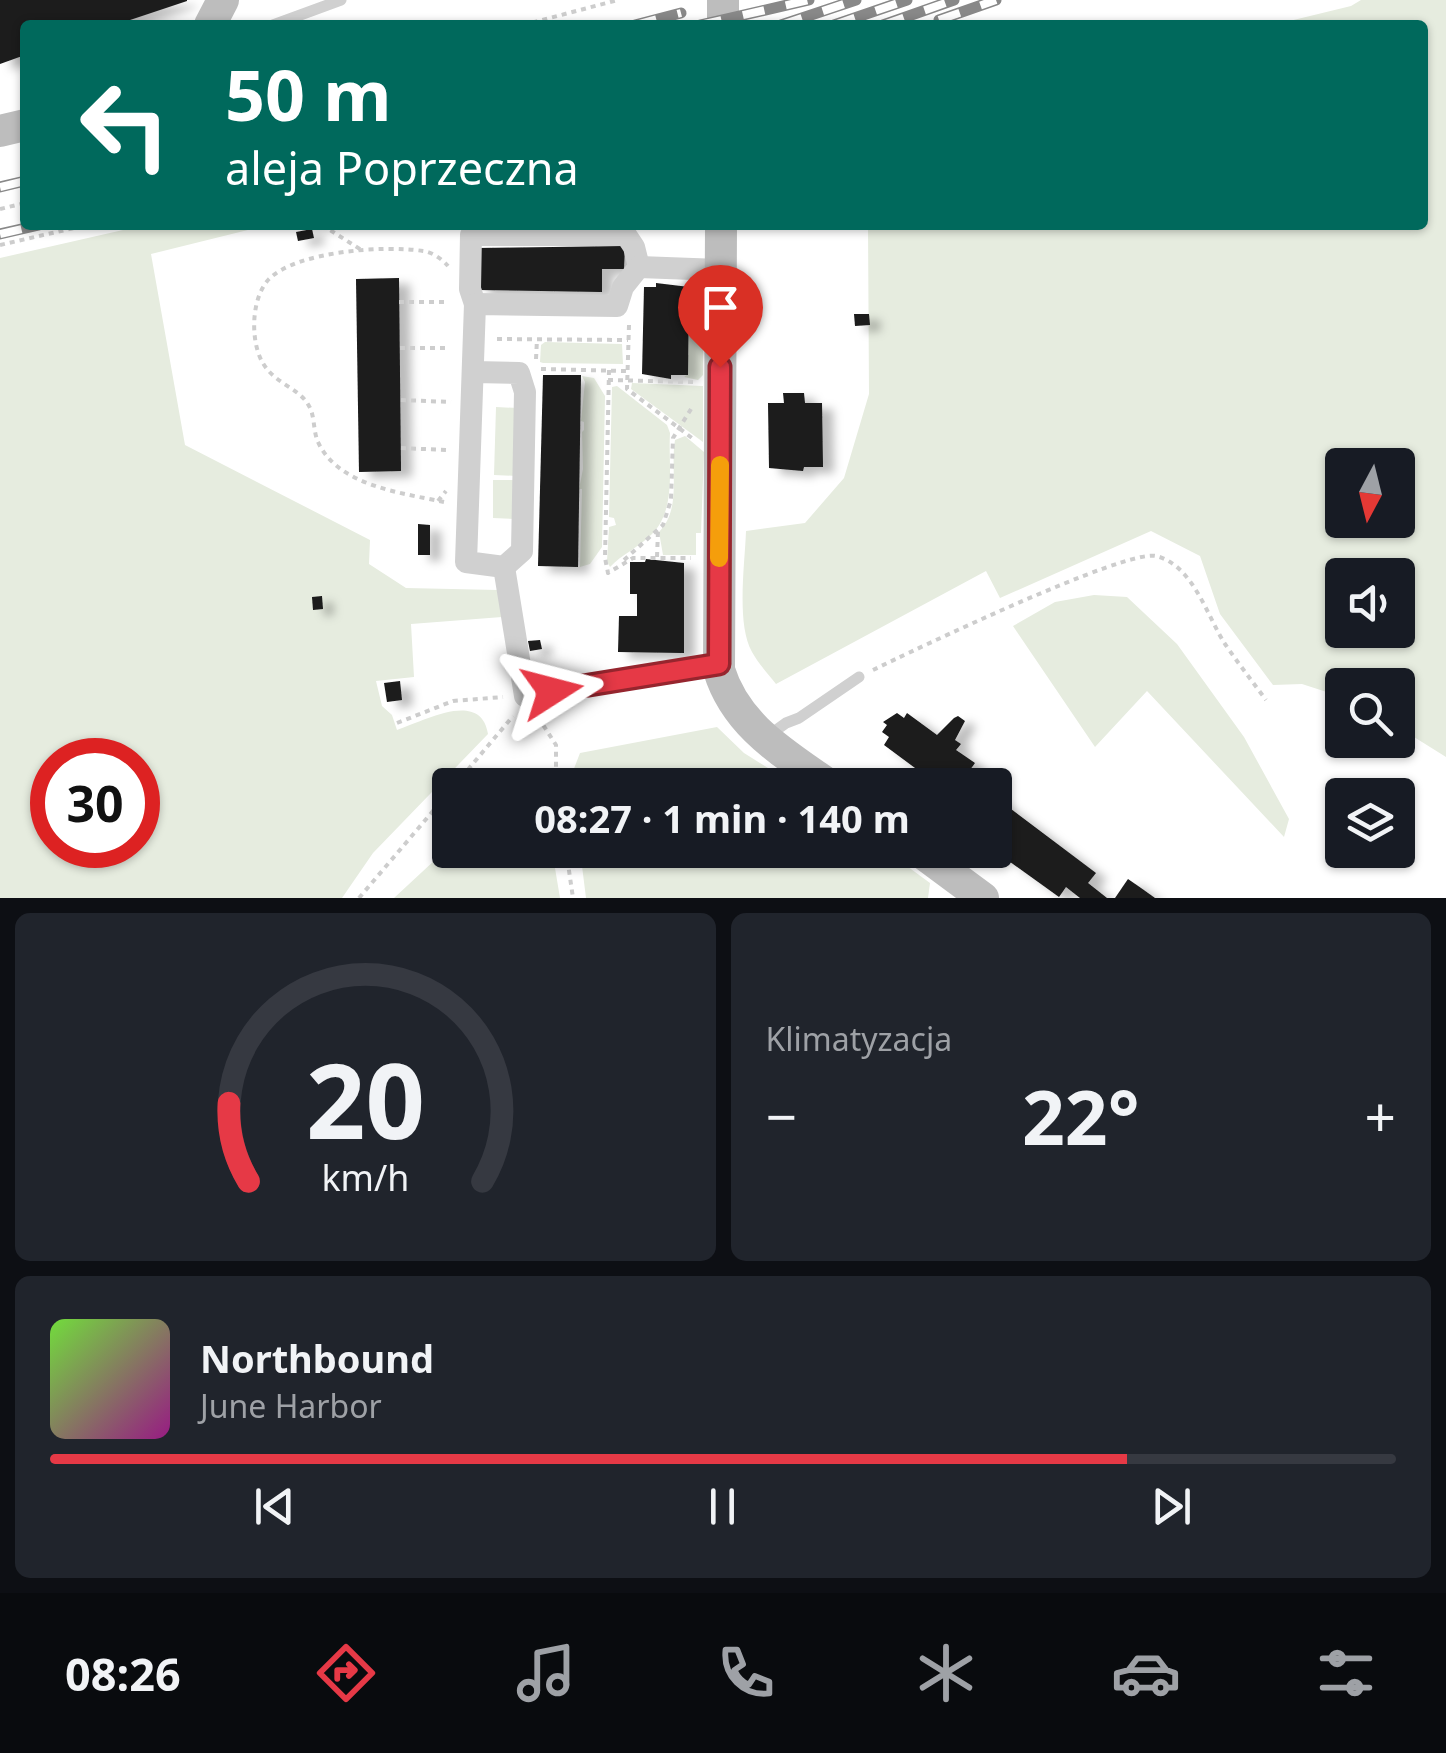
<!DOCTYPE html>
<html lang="pl">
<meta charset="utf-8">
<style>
:root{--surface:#171b24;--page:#20242c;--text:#f1f3f6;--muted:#9ea1a6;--line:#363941;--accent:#e63946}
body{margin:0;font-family:"Noto Sans",sans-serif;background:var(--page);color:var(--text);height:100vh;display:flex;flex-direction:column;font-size:38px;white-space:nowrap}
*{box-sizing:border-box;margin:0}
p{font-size:32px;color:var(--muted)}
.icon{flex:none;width:55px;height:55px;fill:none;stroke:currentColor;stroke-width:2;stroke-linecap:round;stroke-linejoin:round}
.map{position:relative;height:898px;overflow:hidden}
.details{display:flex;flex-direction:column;gap:15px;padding:15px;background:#0d0f14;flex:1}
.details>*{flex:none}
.top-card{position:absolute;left:20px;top:20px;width:1408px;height:210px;border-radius:10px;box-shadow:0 2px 8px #0004;background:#00695c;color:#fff;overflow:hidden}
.needle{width:65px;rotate:187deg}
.tools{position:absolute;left:1325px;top:448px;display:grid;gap:20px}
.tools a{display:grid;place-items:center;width:90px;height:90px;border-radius:10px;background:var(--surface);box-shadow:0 2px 8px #0004;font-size:50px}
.speed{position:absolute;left:30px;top:738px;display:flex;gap:20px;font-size:50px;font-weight:700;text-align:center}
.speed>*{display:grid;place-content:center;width:130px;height:130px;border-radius:50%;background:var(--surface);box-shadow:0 2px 8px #0004;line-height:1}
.speed .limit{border:15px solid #d22;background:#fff;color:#111}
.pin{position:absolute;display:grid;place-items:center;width:85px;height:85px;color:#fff;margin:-102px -42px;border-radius:50% 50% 50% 0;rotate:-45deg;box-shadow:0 0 10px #0007}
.pin .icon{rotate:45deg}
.me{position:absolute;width:110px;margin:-55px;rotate:81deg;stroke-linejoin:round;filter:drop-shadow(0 0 8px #0008)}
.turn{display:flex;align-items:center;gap:35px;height:210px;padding:0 40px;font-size:45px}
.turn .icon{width:130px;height:130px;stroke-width:2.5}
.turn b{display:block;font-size:70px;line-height:85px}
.big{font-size:75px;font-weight:700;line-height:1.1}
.details .tile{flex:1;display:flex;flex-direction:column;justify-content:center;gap:15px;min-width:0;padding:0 35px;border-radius:15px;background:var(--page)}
.details .dial{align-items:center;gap:0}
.dial svg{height:260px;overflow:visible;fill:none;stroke:var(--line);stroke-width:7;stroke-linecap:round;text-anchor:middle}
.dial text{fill:var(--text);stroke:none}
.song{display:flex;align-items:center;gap:30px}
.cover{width:120px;height:120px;border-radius:15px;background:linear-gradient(135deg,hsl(100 70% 55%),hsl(310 70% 35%))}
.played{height:10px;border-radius:5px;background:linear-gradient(90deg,var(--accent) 80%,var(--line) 80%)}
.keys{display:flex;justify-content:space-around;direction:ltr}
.heat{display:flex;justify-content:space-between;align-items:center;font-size:55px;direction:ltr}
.details .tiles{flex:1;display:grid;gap:15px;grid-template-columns:1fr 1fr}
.tile:last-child{grid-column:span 2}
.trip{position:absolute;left:432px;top:768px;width:580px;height:100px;border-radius:10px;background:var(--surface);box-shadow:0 2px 8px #0004;font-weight:700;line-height:100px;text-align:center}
.tab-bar{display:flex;height:160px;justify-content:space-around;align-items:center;background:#090b0e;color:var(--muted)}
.tab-bar .icon{width:70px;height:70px}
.tab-bar .selected{color:var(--accent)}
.tab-bar b{font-size:45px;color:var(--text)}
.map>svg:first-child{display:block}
</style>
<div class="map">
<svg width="1446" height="898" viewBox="0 0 1446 898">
<defs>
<filter id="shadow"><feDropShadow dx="11" dy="6" stdDeviation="5" flood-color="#0004"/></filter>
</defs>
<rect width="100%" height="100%" fill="#fff"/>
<!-- green -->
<g fill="#e6ecdf" fill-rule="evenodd">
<path d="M1361 0H1446V757L1398 727V685H1342V697L1302 684 1273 685 1220 614 1200 556 1151 531 1000 598 986 571 776 684C768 674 758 663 752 652 736 624 745 563 746 531L805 523 844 478 869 394 868 225H1422V25H1273L1351 6ZM1342 465H1398V520H1342ZM1342 575H1398V630H1342Z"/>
<path d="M145 225H268L151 254 185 445 370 540 369 564 406 588 498 590 502 617 411 624 414 677 376 681 382 706 392 715 397 730C424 721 481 689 488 734L373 853 342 898H0V258ZM52 760H138V845H52Z"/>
<polygon points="689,287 699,290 703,297 703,375 698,380 684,377 688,374"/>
<polygon points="545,342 622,344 623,364 543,363 540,362 541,345"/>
<polygon points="582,376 594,378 605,396 602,547 590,564 580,567 582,489 579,489 583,469 582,432 584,430 584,422 581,421 585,382"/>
<polygon points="632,383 703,386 703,442 631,389"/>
<path d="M617 386 667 425 670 433C668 465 677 509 652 534 639 547 621 555 610 567L607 561 609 527 616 525 614 518 609 517 612 387Z"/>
<polygon points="496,407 518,408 517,476 494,475"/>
<path d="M685 436 704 452 701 533H696V555H663L659 532C682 509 670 471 675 440Z"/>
<polygon points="493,480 517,480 516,519 493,518"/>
<polygon points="1094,595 1127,597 1177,644 1244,737 1289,819 1284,837 1147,691 1095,747 1013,626 1055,602"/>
<polygon points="717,727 744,753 795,785 571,785 570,779 580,753"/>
<polygon points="450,846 450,850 552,850 560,898 394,898"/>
<polygon points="580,850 885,850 930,883 928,898 586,898"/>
</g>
<!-- building -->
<g fill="#1a1a1a" filter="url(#shadow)">
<polygon points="0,0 187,0 187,1 115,25 25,25 25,55 0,64"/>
<polygon points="312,229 314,238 298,241 296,232"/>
<polygon points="625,246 624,269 602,269 602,292 478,290 477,248"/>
<polygon points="399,278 401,471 359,472 356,279"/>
<polygon points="656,283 689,287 688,375 671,375 671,379 642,374 644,287 656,287"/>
<polygon points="854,314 869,314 870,325 855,326"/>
<polygon points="543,375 581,375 578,567 538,566"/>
<polygon points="783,393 804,393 805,403 822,403 823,467 804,467 803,471 769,468 768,403 784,403"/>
<polygon points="418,524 430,525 430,555 418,555"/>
<polygon points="646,559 684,563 684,653 618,652 619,616 637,616 637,594 630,594 630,562 645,562"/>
<polygon points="322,596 323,609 313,610 312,597"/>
<polygon points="540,640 542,649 530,651 528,641"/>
<polygon points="400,681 402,700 387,702 384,683"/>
<polygon points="897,713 904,718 907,713 937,735 954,718 958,716 965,721 955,740 961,744 956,750 975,763 959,785 938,785 884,745 889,737 882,732 887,725 883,722"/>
<polygon points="995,797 1096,873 1088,883 1107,898 1080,898 1066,887 1059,897 995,851"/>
<polygon points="1128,879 1141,888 1155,898 1115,898"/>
</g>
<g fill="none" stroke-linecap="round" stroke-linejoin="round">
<!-- path -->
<g stroke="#cdcdcd" stroke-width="4" stroke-dasharray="5 5" stroke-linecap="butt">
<polyline points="523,25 618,0"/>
<polyline points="0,209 25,203"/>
<polyline points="322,225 363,251"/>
<polyline points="0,245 87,225"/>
<polyline points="399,302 449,302"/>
<polyline points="629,325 627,389 692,438"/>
<polyline points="497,339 628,340"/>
<polyline points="400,348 450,348"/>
<polyline points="536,359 537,339"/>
<polyline points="541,369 626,371"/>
<polyline points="609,370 605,558 608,573 633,558 691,558"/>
<polyline points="608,380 694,382"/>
<polyline points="401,400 451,402"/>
<polyline points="401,448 446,450"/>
<polyline points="438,501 446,491"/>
<path d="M444 502C402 493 338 486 318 442 313 431 315 416 309 406 298 385 268 384 258 352 251 330 253 296 269 279 297 251 385 245 423 251 432 252 442 259 448 266"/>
<polyline points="657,557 658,531"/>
<polyline points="624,560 663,525 671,500 673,438 691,409"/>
<path d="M873 670C912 651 1125 549 1156 556 1193 565 1207 616 1225 644 1238 663 1252 681 1266 700"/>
<polyline points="538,717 556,745 556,785"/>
<polyline points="397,723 453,701 503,697"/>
<polyline points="455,785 513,716"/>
<polyline points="566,850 573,898"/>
<polyline points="359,898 450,791"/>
</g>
<!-- lane -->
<g stroke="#d0d0d0" stroke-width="11">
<polyline points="273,25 341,0"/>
<polyline points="768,736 786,723 799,718 859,677"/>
</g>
<!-- street -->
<g stroke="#d0d0d0" stroke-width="22">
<polyline points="475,304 470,289 471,235 626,235 634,247 639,267"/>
<polyline points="474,372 519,373 525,392 522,551 504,567 466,562 475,304 617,306 623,287 639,267 720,270"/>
<polyline points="504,567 525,696 719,664"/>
</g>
<!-- secondary -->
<g stroke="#bdbdbd" stroke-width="32">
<polyline points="210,25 223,0"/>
<polyline points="723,25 723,0"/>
<polyline points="0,131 25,125"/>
<path d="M721 225 719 670C736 726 784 753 829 785"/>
<polyline points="918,850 983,898"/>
</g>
<!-- rail casing -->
<g stroke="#888" stroke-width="11">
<g id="rail">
<polyline points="939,20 996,0"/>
<polyline points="635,25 681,13"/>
<polyline points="700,25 809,0"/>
<polyline points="781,25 856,0"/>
<polyline points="834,25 907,0"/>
<polyline points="883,25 954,0"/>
<polyline points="0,187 25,181"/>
<polyline points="0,234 39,225"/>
</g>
</g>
<!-- rail -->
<use href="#rail" stroke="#fff" stroke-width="8" stroke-dasharray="22" stroke-linecap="butt"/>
</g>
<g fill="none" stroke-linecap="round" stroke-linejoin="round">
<!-- route casing -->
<g stroke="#96252e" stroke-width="25">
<polyline id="route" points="552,691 719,664 720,367"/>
</g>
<!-- route -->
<use href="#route" stroke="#e63946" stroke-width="18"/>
<!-- slow -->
<polyline stroke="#f59e0b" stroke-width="18" points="719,558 720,465"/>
</g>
</svg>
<div class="tools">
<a><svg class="needle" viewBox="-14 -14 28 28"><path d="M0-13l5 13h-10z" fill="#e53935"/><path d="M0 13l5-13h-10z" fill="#9ea1a6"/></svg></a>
<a><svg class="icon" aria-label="sound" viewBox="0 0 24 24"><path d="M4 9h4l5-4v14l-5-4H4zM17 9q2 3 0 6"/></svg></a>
<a><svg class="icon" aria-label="search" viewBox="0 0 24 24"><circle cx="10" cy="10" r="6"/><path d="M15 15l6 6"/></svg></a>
<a><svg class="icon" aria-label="layers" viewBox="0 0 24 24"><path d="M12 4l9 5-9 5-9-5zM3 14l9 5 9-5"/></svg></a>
</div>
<div class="speed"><div class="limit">30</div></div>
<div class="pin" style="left:720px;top:367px;background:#d93025"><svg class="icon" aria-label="arrive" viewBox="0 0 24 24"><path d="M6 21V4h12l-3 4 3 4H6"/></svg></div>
<svg class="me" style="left:552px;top:691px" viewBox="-20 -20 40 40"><path d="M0-17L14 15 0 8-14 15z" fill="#e63946" stroke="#fff" stroke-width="4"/></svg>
<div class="trip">08:27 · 1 min · 140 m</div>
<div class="top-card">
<div class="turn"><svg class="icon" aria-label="left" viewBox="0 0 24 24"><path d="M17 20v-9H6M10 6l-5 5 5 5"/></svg><div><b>50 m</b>aleja Poprzeczna</div></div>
</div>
</div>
<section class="details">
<div class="tiles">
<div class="tile dial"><svg viewBox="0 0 100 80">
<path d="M14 69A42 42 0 1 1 86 69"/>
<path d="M14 69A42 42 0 0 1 8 45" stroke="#e63946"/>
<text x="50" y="56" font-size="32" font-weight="700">20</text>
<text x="50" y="72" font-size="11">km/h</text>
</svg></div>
<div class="tile"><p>Klimatyzacja</p>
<div class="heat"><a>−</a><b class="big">22°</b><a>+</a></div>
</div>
<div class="tile">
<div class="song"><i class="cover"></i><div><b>Northbound</b><p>June Harbor</p></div></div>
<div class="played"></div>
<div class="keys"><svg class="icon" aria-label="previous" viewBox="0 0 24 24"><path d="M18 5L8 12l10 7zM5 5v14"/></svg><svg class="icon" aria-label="pause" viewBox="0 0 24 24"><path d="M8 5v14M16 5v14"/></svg><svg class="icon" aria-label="next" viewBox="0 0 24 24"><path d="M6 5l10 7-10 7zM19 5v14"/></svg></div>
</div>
</div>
</section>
<nav class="tab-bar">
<b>08:26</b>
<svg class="icon selected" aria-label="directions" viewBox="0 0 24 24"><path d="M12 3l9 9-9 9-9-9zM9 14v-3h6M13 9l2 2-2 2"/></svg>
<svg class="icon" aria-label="music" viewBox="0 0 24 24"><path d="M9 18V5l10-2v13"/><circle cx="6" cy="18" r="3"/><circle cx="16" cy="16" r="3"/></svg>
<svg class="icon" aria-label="phone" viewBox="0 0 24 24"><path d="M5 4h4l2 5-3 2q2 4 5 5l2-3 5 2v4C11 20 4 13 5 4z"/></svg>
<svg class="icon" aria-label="climate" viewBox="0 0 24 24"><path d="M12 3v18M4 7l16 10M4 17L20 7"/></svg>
<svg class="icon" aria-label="car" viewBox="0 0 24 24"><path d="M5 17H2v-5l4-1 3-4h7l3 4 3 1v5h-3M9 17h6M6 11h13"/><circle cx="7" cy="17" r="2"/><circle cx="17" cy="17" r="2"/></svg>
<svg class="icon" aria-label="filters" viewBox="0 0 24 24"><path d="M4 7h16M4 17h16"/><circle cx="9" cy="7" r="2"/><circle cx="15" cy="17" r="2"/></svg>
</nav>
